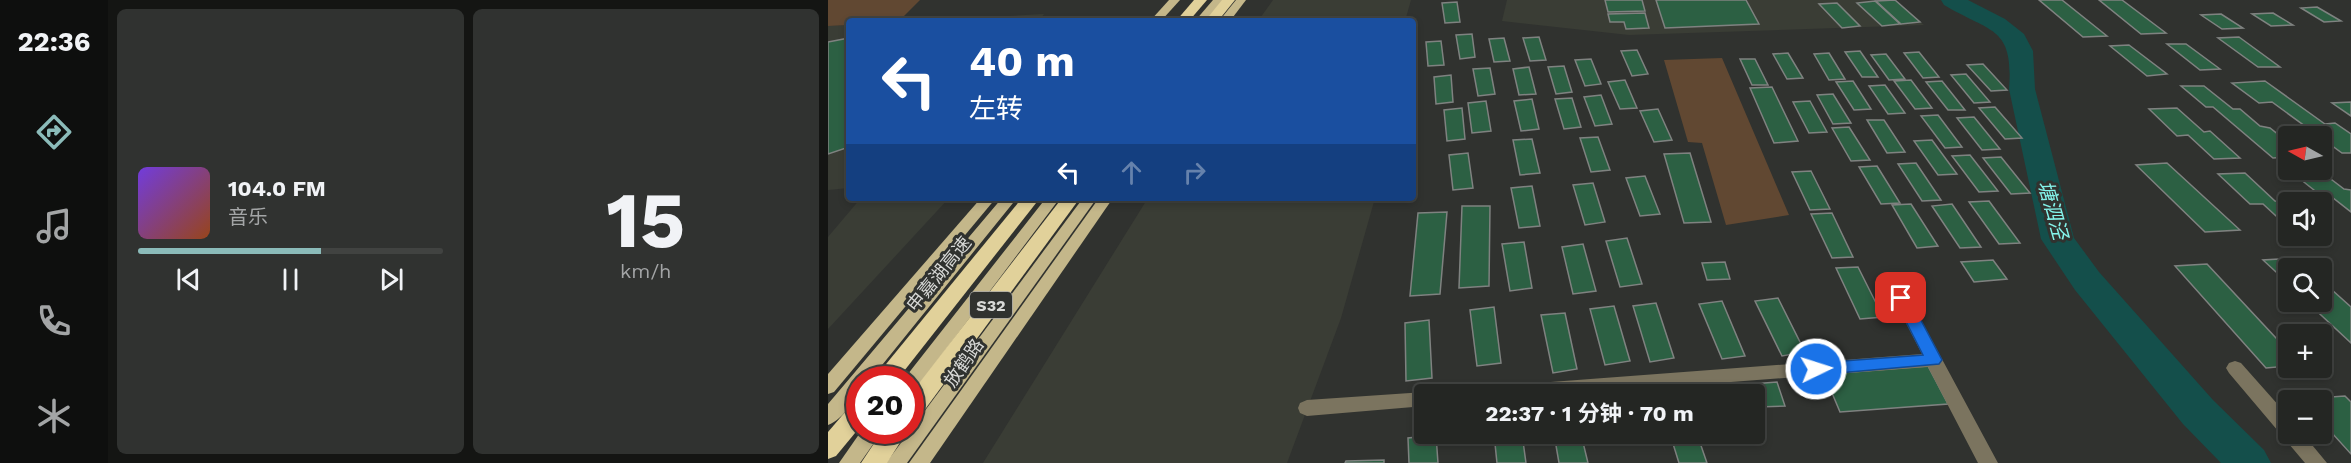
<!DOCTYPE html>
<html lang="zh">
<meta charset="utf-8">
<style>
:root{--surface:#242623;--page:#303230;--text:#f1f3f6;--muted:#a3a5a6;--line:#414341;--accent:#8bbbb9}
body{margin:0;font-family:"Work Sans","Noto Sans SC",sans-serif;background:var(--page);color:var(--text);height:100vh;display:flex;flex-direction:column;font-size:22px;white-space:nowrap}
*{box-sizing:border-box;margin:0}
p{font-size:20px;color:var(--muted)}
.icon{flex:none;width:33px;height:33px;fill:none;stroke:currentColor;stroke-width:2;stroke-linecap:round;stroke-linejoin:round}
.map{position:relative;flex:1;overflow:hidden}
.details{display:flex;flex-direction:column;gap:9px;padding:9px;background:#141513;width:720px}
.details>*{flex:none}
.guide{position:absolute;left:18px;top:18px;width:570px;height:183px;border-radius:6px;box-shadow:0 3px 9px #0003,0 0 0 2px var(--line);background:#1a4fa0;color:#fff;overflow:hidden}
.needle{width:39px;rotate:278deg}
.fabs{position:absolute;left:1450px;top:126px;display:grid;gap:12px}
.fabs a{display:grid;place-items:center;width:54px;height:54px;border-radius:6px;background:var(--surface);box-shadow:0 3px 9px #0003,0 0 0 2px var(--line);font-size:30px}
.speed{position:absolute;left:18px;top:366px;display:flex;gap:12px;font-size:30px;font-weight:700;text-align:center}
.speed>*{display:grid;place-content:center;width:78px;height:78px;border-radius:50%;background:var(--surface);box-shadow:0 3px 9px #0003,0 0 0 2px var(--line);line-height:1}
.speed .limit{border:9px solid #d22;background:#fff;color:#111}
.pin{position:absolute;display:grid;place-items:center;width:51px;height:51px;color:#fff;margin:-26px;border-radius:12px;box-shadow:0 3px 9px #0006}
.me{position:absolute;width:66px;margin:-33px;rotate:86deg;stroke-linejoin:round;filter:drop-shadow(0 0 4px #0008)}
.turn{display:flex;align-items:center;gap:21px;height:126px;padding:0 24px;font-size:27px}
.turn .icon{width:78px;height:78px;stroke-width:2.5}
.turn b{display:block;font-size:42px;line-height:51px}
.lanes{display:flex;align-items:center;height:57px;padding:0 24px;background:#0003;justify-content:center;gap:30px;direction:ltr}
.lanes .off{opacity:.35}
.details .card{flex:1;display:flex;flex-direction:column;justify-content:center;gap:9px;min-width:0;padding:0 21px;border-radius:9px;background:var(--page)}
.details .dial{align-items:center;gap:0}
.dial b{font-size:78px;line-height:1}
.song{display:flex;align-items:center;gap:18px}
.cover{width:72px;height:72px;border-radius:9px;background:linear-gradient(135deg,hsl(260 70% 55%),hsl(20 70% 35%))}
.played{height:6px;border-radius:3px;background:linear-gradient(90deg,var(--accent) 60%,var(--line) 60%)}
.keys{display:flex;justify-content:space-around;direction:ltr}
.details .tiles{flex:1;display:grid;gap:9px;grid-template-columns:repeat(2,1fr)}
.trip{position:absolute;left:586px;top:384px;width:351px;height:60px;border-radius:6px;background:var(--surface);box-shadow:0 3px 9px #0003,0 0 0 2px var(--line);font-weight:700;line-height:60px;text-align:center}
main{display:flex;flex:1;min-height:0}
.tab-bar{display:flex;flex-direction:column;width:108px;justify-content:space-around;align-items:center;background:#0e0f0e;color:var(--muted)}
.tab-bar .icon{width:42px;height:42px}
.tab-bar .on{color:var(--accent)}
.tab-bar b{font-size:27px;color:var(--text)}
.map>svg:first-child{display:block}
</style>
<main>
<nav class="tab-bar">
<b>22:36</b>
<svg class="icon on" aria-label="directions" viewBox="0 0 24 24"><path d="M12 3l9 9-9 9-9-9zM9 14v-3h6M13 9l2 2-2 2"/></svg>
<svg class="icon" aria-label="music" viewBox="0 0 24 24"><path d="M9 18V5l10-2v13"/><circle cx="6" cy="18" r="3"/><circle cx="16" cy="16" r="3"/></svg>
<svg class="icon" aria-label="phone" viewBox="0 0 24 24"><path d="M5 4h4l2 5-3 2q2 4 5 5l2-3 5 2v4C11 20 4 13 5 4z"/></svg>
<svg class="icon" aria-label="climate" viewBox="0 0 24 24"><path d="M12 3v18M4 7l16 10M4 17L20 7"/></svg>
</nav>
<section class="details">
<div class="tiles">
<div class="card">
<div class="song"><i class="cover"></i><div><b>104.0 FM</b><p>音乐</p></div></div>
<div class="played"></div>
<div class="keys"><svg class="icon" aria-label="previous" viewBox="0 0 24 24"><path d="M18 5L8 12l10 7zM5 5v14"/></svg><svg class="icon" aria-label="pause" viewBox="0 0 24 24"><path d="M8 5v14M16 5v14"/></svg><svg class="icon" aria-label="next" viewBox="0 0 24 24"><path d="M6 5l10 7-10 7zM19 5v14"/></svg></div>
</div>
<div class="card dial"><b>15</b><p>km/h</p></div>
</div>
</section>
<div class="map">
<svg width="1523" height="463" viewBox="0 0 1523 463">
<rect width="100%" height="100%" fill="#30322f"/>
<!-- built -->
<g fill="#3a3d35">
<polygon points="445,0 583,0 577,21 430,21"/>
<polygon points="679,0 1066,0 1096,25 801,35 674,21"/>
<polygon points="216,14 211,21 90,21"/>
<polygon points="21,25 21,188 0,190 0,26"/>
<polygon points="33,198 121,198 0,329 0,237"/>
<polygon points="320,198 547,198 513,318 459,463 155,463"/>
</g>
<!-- green -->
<g fill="#614832">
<polygon points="0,0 92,0 71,21 21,21 21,25 0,26"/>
<polygon points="894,58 961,215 898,225 874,143 860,142 836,60"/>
</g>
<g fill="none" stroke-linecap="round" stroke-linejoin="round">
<!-- river -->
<path fill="#144f4b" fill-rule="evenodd" d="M1113 0H1140L1177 19 1196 34 1205 51 1207 89 1246 238 1271 272 1385 400 1436 450 1443 463H1393L1355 424 1247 290 1213 239 1181 89C1186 26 1163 33 1116 5Z"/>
</g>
<!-- building -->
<g fill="#2c6043" stroke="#7f8280" stroke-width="1.5">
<polygon points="777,0 814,0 817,11 780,12"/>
<polygon points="828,0 918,0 931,24 837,28"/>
<polygon points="1067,0 1092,22 1073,24 1048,1"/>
<polygon points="1211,0 1234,0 1279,36 1255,37"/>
<polygon points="1271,0 1294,0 1338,33 1313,34"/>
<polygon points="1047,1 1072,24 1054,26 1029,3"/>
<polygon points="629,2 632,22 617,23 614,3"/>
<polygon points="1009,3 1032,26 1014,28 991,4"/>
<polygon points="1489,7 1513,21 1496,22 1473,8"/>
<polygon points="817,13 821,28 798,29 796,22 782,22 780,14"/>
<polygon points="1445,13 1465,25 1443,26 1424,14"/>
<polygon points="1393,14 1415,28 1394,29 1373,15"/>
<polygon points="644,34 647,57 632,59 628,35"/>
<polygon points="711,37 718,60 702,61 695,38"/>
<polygon points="1411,37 1452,67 1430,67 1390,38"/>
<polygon points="21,38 21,147 0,154 0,42"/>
<polygon points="676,38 682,61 666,62 661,39"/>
<polygon points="613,41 616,65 600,66 598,42"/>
<polygon points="1339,44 1358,44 1392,69 1372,70"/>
<polygon points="1301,45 1339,74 1319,76 1282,46"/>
<polygon points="809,50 820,74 804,76 793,51"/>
<polygon points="1032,51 1050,77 1034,77 1017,52"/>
<polygon points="1091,52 1111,77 1095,78 1076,53"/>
<polygon points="960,53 975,78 959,79 945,54"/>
<polygon points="1001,53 1017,79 1001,80 986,54"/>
<polygon points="1058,54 1077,79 1061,80 1043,55"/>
<polygon points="763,59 773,84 757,86 747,60"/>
<polygon points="912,59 927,59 940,85 924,85"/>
<polygon points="1155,64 1179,90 1163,91 1139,65"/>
<polygon points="736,66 744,92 728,94 720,67"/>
<polygon points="701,67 708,94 691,95 685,69"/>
<polygon points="662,68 667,94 650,96 645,69"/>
<polygon points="1138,74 1162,102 1146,103 1123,75"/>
<polygon points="623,75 625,102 608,104 606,77"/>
<polygon points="797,80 809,108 792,109 780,82"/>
<polygon points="1083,80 1104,108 1087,109 1066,81"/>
<polygon points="1025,81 1043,109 1026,110 1008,82"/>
<polygon points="1114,81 1137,110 1120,110 1098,82"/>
<polygon points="1437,81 1497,124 1507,123 1523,134 1523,153 1514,153 1444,102 1431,103 1404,83"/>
<polygon points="1057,85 1077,113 1060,114 1041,86"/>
<polygon points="1353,86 1376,86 1405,109 1412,109 1432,126 1442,128 1461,143 1461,157 1445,158 1385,107 1378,107"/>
<polygon points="944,87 970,141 946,143 922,88"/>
<polygon points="1005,94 1023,123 1005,124 989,95"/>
<polygon points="773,95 784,124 767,126 756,97"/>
<polygon points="744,98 753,127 736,129 727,99"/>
<polygon points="704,99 711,129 693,131 686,101"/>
<polygon points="658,101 663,131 644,133 640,103"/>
<polygon points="982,101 999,132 981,133 965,102"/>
<polygon points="1523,102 1523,116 1504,103"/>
<polygon points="1167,107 1194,138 1177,139 1151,108"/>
<polygon points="634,108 637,139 619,141 616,110"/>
<polygon points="1349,108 1376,132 1382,131 1412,158 1386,159 1360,135 1349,136 1321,109"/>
<polygon points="830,109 844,140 826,142 812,111"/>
<polygon points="1110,115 1134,147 1117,148 1093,116"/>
<polygon points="1146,117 1172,149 1154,150 1129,118"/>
<polygon points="1039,120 1056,120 1077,152 1059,153"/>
<polygon points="1021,127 1042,160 1023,161 1004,128"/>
<polygon points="770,137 782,170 763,172 752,138"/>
<polygon points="704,139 712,173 692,175 685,140"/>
<polygon points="1104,140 1129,174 1110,175 1086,141"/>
<polygon points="640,153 645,188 625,190 621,155"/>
<polygon points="862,153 883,222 856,223 836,154"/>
<polygon points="1142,155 1170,191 1151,192 1124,156"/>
<polygon points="1173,157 1202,193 1183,194 1155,158"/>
<polygon points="1088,163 1113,200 1094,201 1070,164"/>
<polygon points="1339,163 1412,230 1377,232 1308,165"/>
<polygon points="1049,166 1072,203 1053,204 1031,167"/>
<polygon points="1491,170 1516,189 1523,190 1523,212 1500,194 1491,194 1462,171"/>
<polygon points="983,171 1002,209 982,210 964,172"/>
<polygon points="1417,173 1447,201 1464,202 1461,202 1461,228 1435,204 1422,204 1390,174"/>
<polygon points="817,176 832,214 812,216 798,178"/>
<polygon points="765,183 777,222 757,225 745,185"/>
<polygon points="704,186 712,226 691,228 683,188"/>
<polygon points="1161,201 1192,243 1171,244 1141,202"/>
<polygon points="1083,204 1110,246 1089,248 1064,205"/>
<polygon points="1124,204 1153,247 1132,248 1104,206"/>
<polygon points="634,206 662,206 661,286 631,288"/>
<polygon points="619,212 612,294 582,296 590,213"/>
<polygon points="1004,213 1025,257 1004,258 983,214"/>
<polygon points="799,238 814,284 792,287 778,241"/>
<polygon points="696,242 704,288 682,291 674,244"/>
<polygon points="755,244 768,291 745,294 734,247"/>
<polygon points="1469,258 1481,268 1461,268 1461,284 1435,260"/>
<polygon points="1165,260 1179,279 1146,282 1133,262"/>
<polygon points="897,262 902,279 879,280 874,263"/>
<polygon points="1379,264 1461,352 1461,366 1438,368 1347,266"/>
<polygon points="1030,267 1055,317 1032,319 1008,268"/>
<polygon points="1494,281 1523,307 1523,343 1479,302 1494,302"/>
<polygon points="950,298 977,352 954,356 927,301"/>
<polygon points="894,301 917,356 894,359 871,304"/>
<polygon points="828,303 846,358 822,362 805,306"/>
<polygon points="786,306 802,361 777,365 762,309"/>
<polygon points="666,307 673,363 649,366 642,310"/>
<polygon points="737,313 749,369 725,373 713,315"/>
<polygon points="601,320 604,378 578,381 577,323"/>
<polygon points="1100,366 1120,404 1012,412 996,374"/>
<polygon points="949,382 957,406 930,407 924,384"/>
<polygon points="908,385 911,394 884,394 882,387"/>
<polygon points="1517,396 1523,402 1523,454 1494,422 1494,400 1473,399"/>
<polygon points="666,434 694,434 698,463 669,463"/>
<polygon points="726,434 753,434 760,463 731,463"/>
<polygon points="842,434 869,434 879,463 851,463"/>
<polygon points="608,435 610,463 581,463 580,438"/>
<polygon points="556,460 556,463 517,463 518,461"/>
</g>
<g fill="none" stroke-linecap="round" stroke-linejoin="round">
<!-- minor -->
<g fill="#7b745f" fill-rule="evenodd">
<polygon points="1073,292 1079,294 1081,298 1170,463 1150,463 1100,367 746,394 649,394 651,389 658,387 1094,354 1065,298 1067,294"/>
<polygon points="1407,361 1413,363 1461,417 1461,434 1475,434 1499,463 1477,463 1401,373 1398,368 1401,363"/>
<polygon points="597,392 604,394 597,394 597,406 479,416 472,413 470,408 472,403 479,400"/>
</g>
<!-- major -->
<g fill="#c4b78a" fill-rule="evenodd">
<polygon points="341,0 352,0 333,21 322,21"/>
<polygon points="385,0 396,0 378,21 367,21"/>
<polygon points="408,0 418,0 402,21 391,21"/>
<polygon points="153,198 168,198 6,392 0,394 0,374"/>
<path d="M174 198H189L42 380H32C32 395 16 419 0 425V404Z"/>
<polygon points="218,198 232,198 88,389 82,391 82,380 76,379"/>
<polygon points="255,198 269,198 79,463 58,463"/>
<polygon points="271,198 285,198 102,463 81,463"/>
<polygon points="34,430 55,430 32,463 11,463"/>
</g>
<!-- highway -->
<g fill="#e1d19a" fill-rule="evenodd">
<polygon points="366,0 379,0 361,21 348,21"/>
<polygon points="394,0 407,0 390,21 377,21"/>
<polygon points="194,198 212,198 69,380 45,380"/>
<polygon points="234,198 252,198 90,419 82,422 82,395"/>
<polygon points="32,401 32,427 8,456 0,459 0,432 24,404"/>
<polygon points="55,430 80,430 59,463 33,463"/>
</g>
</g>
<!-- route -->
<polygon fill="#1a73e8" stroke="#114b97" stroke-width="1.5" points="1073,293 1079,294 1114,360 1111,364 988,375 982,373 980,369 988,363 1095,355 1066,298"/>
<g text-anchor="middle" stroke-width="6" stroke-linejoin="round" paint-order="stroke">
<!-- shield labels -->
<rect fill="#30322f" stroke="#a6a7a5" stroke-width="1.5" x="142" y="292" width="42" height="26" rx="4.5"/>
<g font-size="16" font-weight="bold" fill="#d8d9d7">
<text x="163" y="311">S32</text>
</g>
<!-- street labels -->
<g font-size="18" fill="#d8d9d7" stroke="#30322f">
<text transform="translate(111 274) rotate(-51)" y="6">申嘉湖高速</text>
<text transform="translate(136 363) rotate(-55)" y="6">放鹤路</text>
</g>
<!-- water labels -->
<g font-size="20" font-style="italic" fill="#84f4eb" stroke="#30322f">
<text transform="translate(1225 210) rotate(74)" y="7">塘泗泾</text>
</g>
</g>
</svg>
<div class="fabs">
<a><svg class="needle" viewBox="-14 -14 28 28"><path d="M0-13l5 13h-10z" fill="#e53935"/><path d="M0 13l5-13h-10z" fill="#a3a5a6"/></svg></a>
<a><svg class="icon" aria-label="sound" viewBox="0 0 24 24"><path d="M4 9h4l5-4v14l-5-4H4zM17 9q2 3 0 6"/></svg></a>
<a><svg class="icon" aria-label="search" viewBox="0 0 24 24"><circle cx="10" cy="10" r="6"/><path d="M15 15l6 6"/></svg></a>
<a>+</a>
<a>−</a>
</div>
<div class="speed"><div class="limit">20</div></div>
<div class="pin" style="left:1073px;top:298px;background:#d93025"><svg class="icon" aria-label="arrive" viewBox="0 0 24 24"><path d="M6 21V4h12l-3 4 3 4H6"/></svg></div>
<svg class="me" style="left:988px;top:369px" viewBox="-20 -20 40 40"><circle r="17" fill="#1a73e8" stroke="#fff" stroke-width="3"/><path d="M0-11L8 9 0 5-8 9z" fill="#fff"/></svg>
<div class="trip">22:37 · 1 分钟 · 70 m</div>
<div class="guide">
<div class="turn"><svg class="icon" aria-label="left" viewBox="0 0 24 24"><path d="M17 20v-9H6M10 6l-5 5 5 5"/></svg><div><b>40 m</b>左转</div></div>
<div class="lanes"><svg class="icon" aria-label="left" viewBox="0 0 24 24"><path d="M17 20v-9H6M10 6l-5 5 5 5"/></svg><svg class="icon off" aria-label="ahead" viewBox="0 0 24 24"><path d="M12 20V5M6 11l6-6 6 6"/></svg><svg class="icon off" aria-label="right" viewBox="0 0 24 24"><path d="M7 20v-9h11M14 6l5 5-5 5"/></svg></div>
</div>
</div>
</main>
